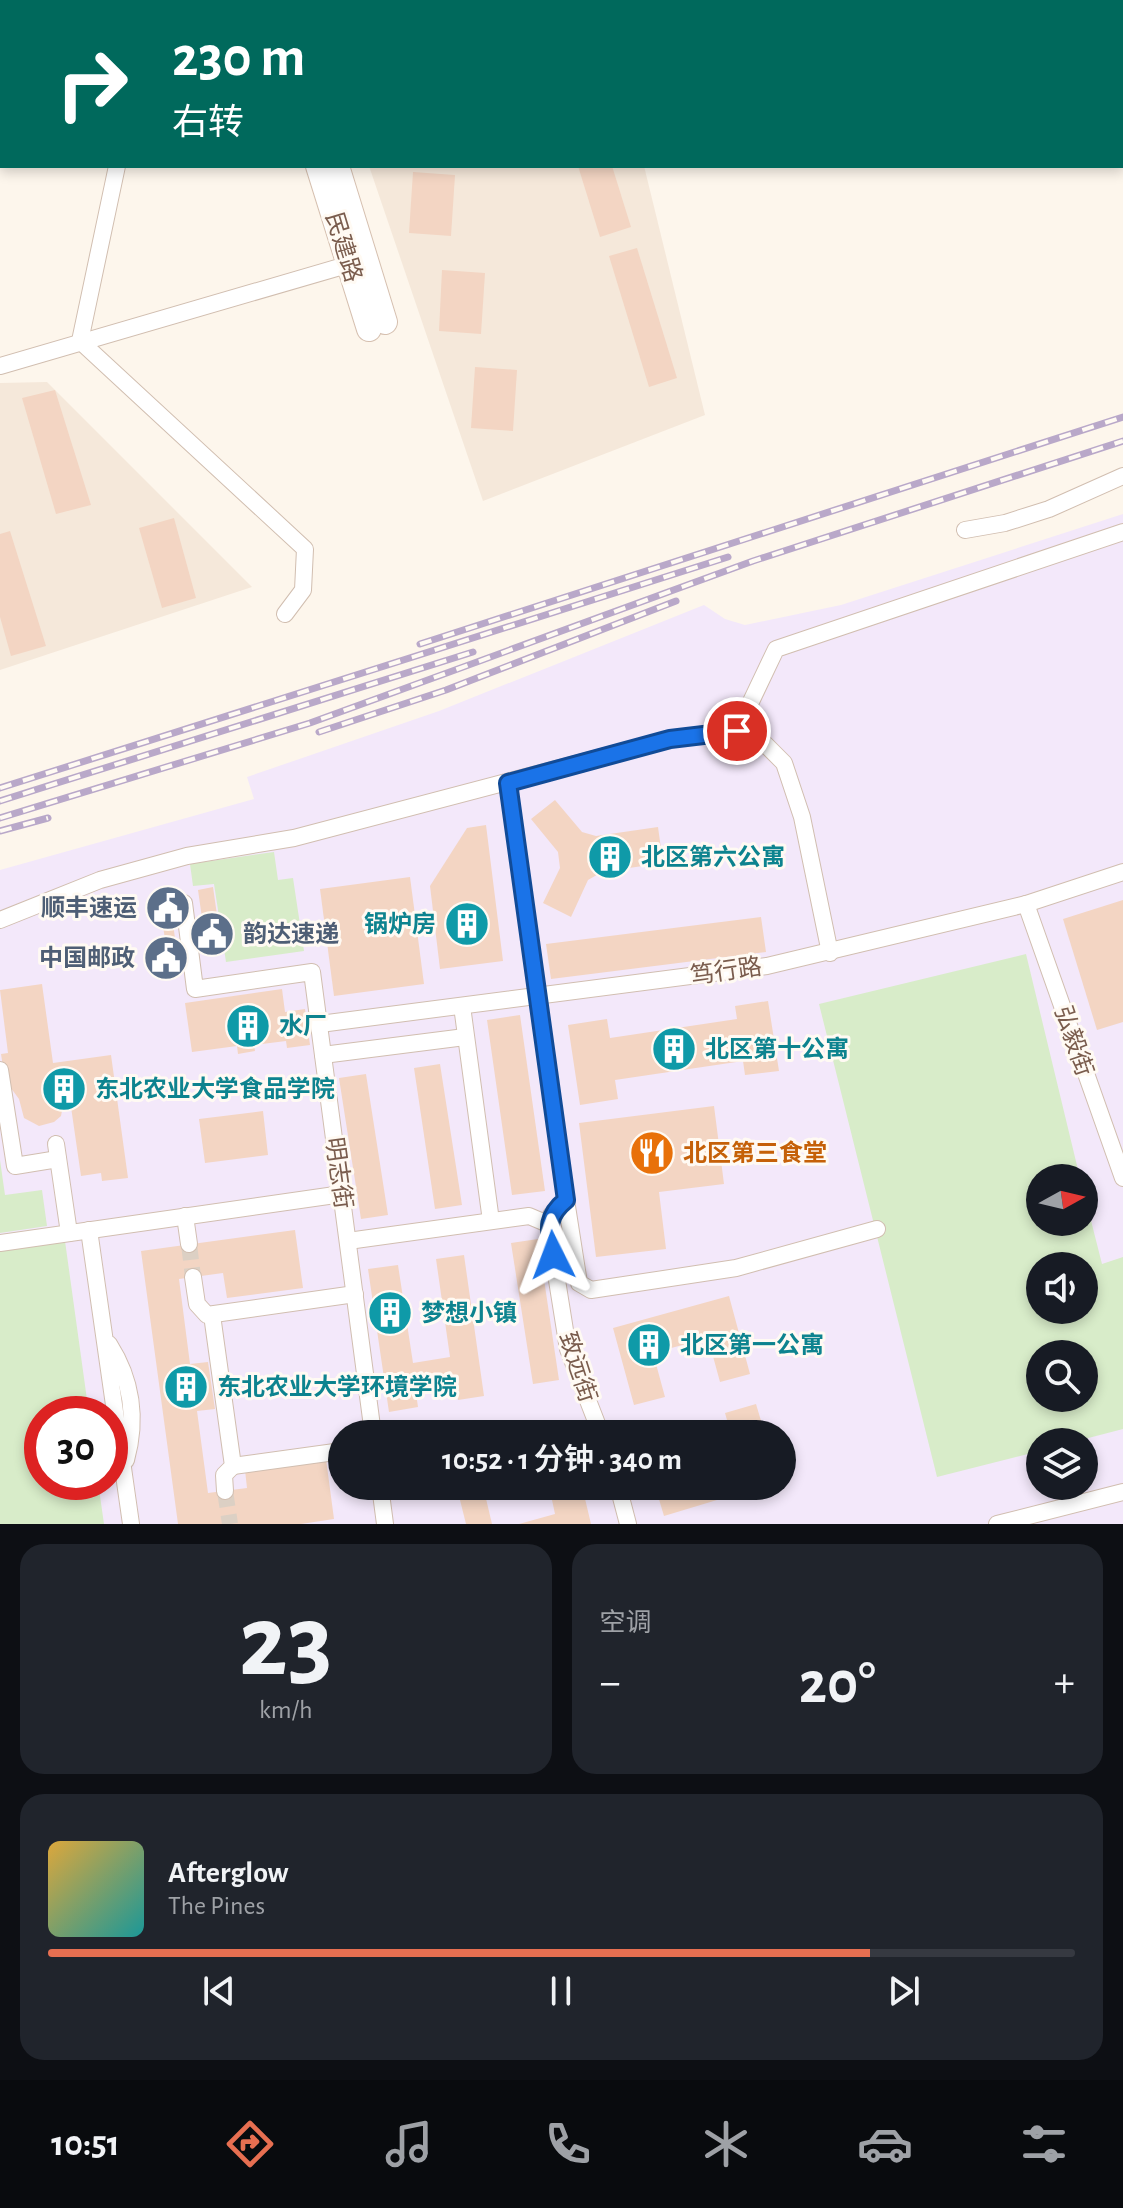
<!DOCTYPE html>
<html lang="zh">
<meta charset="utf-8">
<style>
:root{--surface:#171b24;--page:#20242c;--text:#f1f3f6;--muted:#9ea1a6;--line:#363941;--accent:#e76f51}
body{margin:0;font-family:"Alegreya Sans","Noto Sans SC",sans-serif;background:var(--page);color:var(--text);height:100vh;display:flex;flex-direction:column;font-size:30px;white-space:nowrap}
*{box-sizing:border-box;margin:0}
p{font-size:26px;color:var(--muted)}
.icon{flex:none;width:44px;height:44px;fill:none;stroke:currentColor;stroke-width:2;stroke-linecap:round;stroke-linejoin:round}
.map{position:relative;height:1524px;overflow:hidden}
.details{display:flex;flex-direction:column;gap:20px;padding:20px;background:#0d0f14;flex:1}
.details>*{flex:none}
.banner{position:absolute;left:0px;top:0px;width:1124px;height:168px;box-shadow:0 4px 12px #0003;background:#00695c;color:#fff;overflow:hidden}
.needle{width:52px;rotate:82deg}
.buttons{position:absolute;left:1026px;top:1164px;display:grid;gap:16px}
.buttons a{display:grid;place-items:center;width:72px;height:72px;border-radius:50%;background:var(--surface);box-shadow:0 4px 12px #0003;font-size:40px}
.speed{position:absolute;left:24px;top:1396px;display:flex;gap:16px;font-size:40px;font-weight:700;text-align:center}
.speed>*{display:grid;place-content:center;width:104px;height:104px;border-radius:50%;background:var(--surface);box-shadow:0 4px 12px #0003;line-height:1}
.speed .limit{border:12px solid #d22;background:#fff;color:#111}
.pin{position:absolute;display:grid;place-items:center;width:68px;height:68px;color:#fff;margin:-34px;border:4px solid #fff;border-radius:50%;box-shadow:0 2px 8px #0007}
.me{position:absolute;width:88px;margin:-44px;rotate:357deg;stroke-linejoin:round;filter:drop-shadow(0 0 6px #0008)}
.turn{display:flex;align-items:center;gap:28px;height:168px;padding:0 40px;font-size:36px}
.turn .icon{width:104px;height:104px;stroke-width:2.5}
.turn b{display:block;font-size:56px;line-height:68px}
.big{font-size:60px;font-weight:600;line-height:1.1}
.details .widget{flex:1;display:flex;flex-direction:column;justify-content:center;gap:12px;min-width:0;padding:0 28px;border-radius:24px;background:var(--page)}
.details .dial{align-items:center;gap:0}
.dial b{font-size:104px;line-height:1}
.song{display:flex;align-items:center;gap:24px}
.cover{width:96px;height:96px;border-radius:12px;background:linear-gradient(135deg,hsl(40 70% 55%),hsl(180 70% 35%))}
.played{height:8px;border-radius:4px;background:linear-gradient(90deg,var(--accent) 80%,var(--line) 80%)}
.keys{display:flex;justify-content:space-around;direction:ltr}
.heat{display:flex;justify-content:space-between;align-items:center;font-size:44px;direction:ltr}
.details .tiles{flex:1;display:grid;gap:20px;grid-template-columns:1fr 1fr}
.widget:last-child{grid-column:span 2}
.trip{position:absolute;left:328px;top:1420px;width:468px;height:80px;border-radius:40px;background:var(--surface);box-shadow:0 4px 12px #0003;font-weight:600;line-height:80px;text-align:center}
.tab-bar{display:flex;height:128px;justify-content:space-around;align-items:center;background:#090b0e;color:var(--muted)}
.tab-bar .icon{width:56px;height:56px}
.tab-bar .active{color:var(--accent)}
.tab-bar b{font-size:36px;color:var(--text)}
.map>svg:first-child{display:block}
</style>
<div class="map">
<svg width="1123" height="1524" viewBox="0 0 1123 1524">
<rect width="100%" height="100%" fill="#fdf6ec"/>
<!-- residential -->
<g fill="#f5e8da">
<polygon points="369,166 644,166 705,415 483,501"/>
<polygon points="47,382 252,587 0,670 0,383"/>
</g>
<!-- education -->
<path fill="#f3e8fa" fill-rule="evenodd" d="M1123 514V1524H0V870L254 799 247 777 439 711 704 605 725 619 745 625 841 605ZM1040 1178H1084V1222H1040ZM1040 1266H1084V1310H1040ZM1040 1354H1084V1398H1040ZM42 1414H110V1482H42ZM342 1434H782V1486H342ZM1040 1442H1084V1486H1040Z"/>
<!-- green -->
<g fill="#d8ecc9" fill-rule="evenodd">
<polygon points="274,852 278,880 293,878 304,951 226,962 214,884 193,886 190,864"/>
<path d="M1026 954 1080 1178H1040V1222H1084V1193L1102 1264 1123 1257V1429L1073 1442H1040V1451L937 1477 819 1004ZM1040 1266H1084V1310H1040ZM1040 1354H1084V1398H1040Z"/>
<polygon points="0,1160 5,1195 42,1190 47,1226 0,1233"/>
<polygon points="65,1241 89,1414 42,1414 42,1482 98,1482 104,1524 0,1524 0,1251"/>
</g>
<!-- building -->
<g fill="#f3d5c3">
<polygon points="578,166 612,166 631,227 600,237"/>
<polygon points="413,172 455,175 451,236 409,233"/>
<polygon points="637,248 677,378 649,387 609,256"/>
<polygon points="442,270 485,273 481,334 439,331"/>
<polygon points="475,367 517,370 513,431 471,428"/>
<polygon points="55,390 91,505 56,514 22,398"/>
<polygon points="174,518 196,598 162,608 139,528"/>
<polygon points="10,531 46,646 11,656 0,617 0,534"/>
<polygon points="555,800 582,832 596,836 658,827 663,863 602,872 588,880 571,917 543,903 560,868 558,852 531,819"/>
<polygon points="486,825 503,961 440,969 430,886 467,828"/>
<polygon points="410,877 424,984 334,996 320,889"/>
<polygon points="213,887 217,915 202,918 198,890"/>
<polygon points="173,893 177,921 162,924 158,895"/>
<polygon points="1123,900 1123,1022 1097,1030 1063,919"/>
<polygon points="761,917 766,952 551,979 546,944"/>
<polygon points="218,918 222,949 206,951 201,920"/>
<polygon points="173,924 176,945 166,946 163,926"/>
<polygon points="177,946 180,968 156,967 153,952"/>
<polygon points="42,984 53,1063 111,1055 128,1178 102,1181 101,1173 81,1176 70,1100 64,1100 61,1116 54,1122 39,1126 24,1118 19,1099 5,1080 1,1054 8,1053 0,990"/>
<polygon points="282,989 285,1012 305,1009 310,1045 287,1048 286,1041 254,1045 255,1051 238,1054 237,1046 192,1052 185,1003"/>
<polygon points="768,1001 779,1071 745,1075 743,1061 615,1080 618,1099 580,1105 568,1025 607,1019 610,1038 737,1019 735,1006"/>
<polygon points="520,1015 545,1191 512,1195 487,1020"/>
<polygon points="440,1064 462,1205 435,1209 414,1068"/>
<polygon points="366,1074 388,1215 361,1219 339,1078"/>
<polygon points="714,1106 724,1184 659,1192 666,1249 596,1257 579,1123"/>
<polygon points="263,1111 268,1155 205,1163 199,1119"/>
<polygon points="295,1230 303,1288 227,1298 223,1273 179,1279 190,1364 208,1362 215,1409 197,1411 208,1493 247,1488 245,1470 326,1459 334,1519 301,1524 178,1524 141,1251"/>
<polygon points="538,1239 559,1380 533,1384 511,1243"/>
<polygon points="464,1255 484,1396 458,1400 455,1380 415,1386 418,1407 389,1412 368,1269 398,1265 413,1363 450,1357 436,1259"/>
<polygon points="729,1296 750,1374 720,1382 708,1338 653,1353 665,1397 634,1405 613,1328"/>
<polygon points="756,1404 765,1434 731,1434 725,1413"/>
<polygon points="483,1486 492,1524 466,1524 458,1492"/>
<polygon points="549,1486 582,1486 591,1524 519,1524 555,1514"/>
<polygon points="655,1486 760,1486 760,1487 664,1516"/>
</g>
<g fill="none" stroke-linecap="round" stroke-linejoin="round">
<!-- street-tunnel -->
<g stroke="#dcd0c4" stroke-width="16" stroke-dasharray="16 8" stroke-linecap="butt">
<polyline points="189,1244 193,1277"/>
<polyline points="225,1491 230,1524"/>
</g>
<!-- street casing -->
<g stroke="#d1beb0" stroke-width="18">
<g id="street">
<polyline points="155,2 155,0"/>
<polyline points="0,34 2,34"/>
<polyline points="117,166 80,341 305,549 303,590 285,614"/>
<polyline points="0,366 357,262"/>
<polyline points="965,530 1005,523 1049,509 1123,476"/>
<polyline points="737,731 776,649 1123,532"/>
<polyline points="508,783 566,1200 551,1215 548,1224 568,1349 601,1434"/>
<polyline points="184,903 195,989 312,972 373,1434"/>
<polyline points="1026,904 1123,1178"/>
<polyline points="0,920 100,880 187,856 294,838 670,739 737,731 758,737 784,763 802,817 830,953"/>
<polyline points="462,1006 491,1221"/>
<polyline points="320,1024 767,966 1026,904 1123,872"/>
<polyline points="323,1055 465,1037"/>
<polyline points="0,1070 15,1166 58,1159"/>
<polyline points="56,1144 69,1233"/>
<polyline points="566,1200 579,1283 591,1290 736,1268 877,1229"/>
<polyline points="185,1216 189,1244"/>
<polyline points="89,1230 131,1524"/>
<polyline points="348,1241 529,1216 548,1224"/>
<polyline points="0,1243 342,1194"/>
<polyline points="193,1277 197,1304 207,1315 355,1294"/>
<polyline points="212,1315 233,1466 224,1475 225,1491"/>
<path d="M109 1344C132 1380 137 1420 126 1460"/>
<polyline points="233,1466 342,1451"/>
<polyline points="380,1486 385,1524"/>
<polyline points="618,1486 628,1524"/>
<polyline points="381,1492 401,1486"/>
<polyline points="997,1524 1123,1492"/>
</g>
</g>
<!-- secondary casing -->
<g stroke="#d6c0b0" stroke-width="26">
<g id="secondary">
<polyline points="291,2 291,0"/>
<polyline points="308,2 308,0"/>
<polyline points="318,166 369,329"/>
<polyline points="337,166 385,322"/>
</g>
</g>
<!-- street -->
<use href="#street" stroke="#fff" stroke-width="16"/>
<!-- secondary -->
<use href="#secondary" stroke="#fff" stroke-width="24"/>
<!-- rail casing -->
<g stroke="#b9a8c9" stroke-width="7">
<g id="rail">
<polyline points="420,644 1123,417"/>
<polyline points="319,732 446,690 676,601"/>
<polyline points="0,788 728,557"/>
<polyline points="0,801 473,652"/>
<polyline points="0,818 310,723 753,561 1123,441"/>
<polyline points="0,831 48,818"/>
</g>
</g>
<!-- rail -->
<use href="#rail" stroke="#fffaf3" stroke-width="4" stroke-dasharray="12" stroke-linecap="butt"/>
</g>
<g fill="none" stroke-linecap="round" stroke-linejoin="round">
<!-- route casing -->
<g stroke="#114b97" stroke-width="20">
<path id="route" d="M553 1255C549 1230 545 1217 566 1200L508 783 670 739 737 731"/>
</g>
<!-- route -->
<use href="#route" stroke="#1a73e8" stroke-width="14"/>
</g>
<!-- icons -->
<defs>
<g id="building-disc" transform="scale(2.3)"><circle r="9.5" fill="#0f9aa8" stroke="#fffaf3"/><path d="M-4-6H4V6H1V3H-1V6H-4ZM-2.5-4.3h1.7v1.8h-1.7ZM.8-4.3h1.7v1.8H.8ZM-2.5-1h1.7V.8h-1.7ZM.8-1h1.7V.8H.8Z" fill="#fff"/></g>
<g id="civic-disc" transform="scale(2.3)"><circle r="9.5" fill="#5c6f8a" stroke="#fffaf3"/><path d="M-.6-6.5H3V-4.5H.6V-3L4-1V1h2V6H-6V1h2V-1L-.6-3ZM-1.2 2.5V6h2.4V2.5Z" fill="#fff"/></g>
<g id="restaurant-disc" transform="scale(2.3)"><circle r="9.5" fill="#e8710a" stroke="#fffaf3"/><path d="M-5-6h1v4h1v-4h1v4h1v-4h1v5L-1.5 .5V6h-2V.5L-5-1ZM5-6V6H3V1.5H1.5Q1.5-4 5-6Z" fill="#fff"/></g>
</defs>
<g fill-rule="evenodd">
<use href="#building-disc" x="610" y="857"/>
<use href="#civic-disc" x="168" y="908"/>
<use href="#building-disc" x="467" y="924"/>
<use href="#civic-disc" x="212" y="934"/>
<use href="#civic-disc" x="166" y="958"/>
<use href="#building-disc" x="248" y="1026"/>
<use href="#building-disc" x="674" y="1049"/>
<use href="#building-disc" x="64" y="1089"/>
<use href="#restaurant-disc" x="652" y="1153"/>
<use href="#building-disc" x="390" y="1313"/>
<use href="#building-disc" x="649" y="1345"/>
<use href="#building-disc" x="186" y="1387"/>
</g>
<g text-anchor="middle" stroke-width="6" stroke-linejoin="round" paint-order="stroke">
<!-- street labels -->
<g font-size="24" fill="#7a5c4d" stroke="#fffaf3">
<text transform="translate(344 247) rotate(73)" y="8">民建路</text>
<text transform="translate(726 971) rotate(-8)" y="8">笃行路</text>
<text transform="translate(1074 1041) rotate(71)" y="8">弘毅街</text>
<text transform="translate(339 1173) rotate(82)" y="8">明志街</text>
<text transform="translate(578 1367) rotate(72)" y="8">致远街</text>
</g>
<!-- culture labels -->
<g font-size="24" font-weight="bold" fill="#0d838f" stroke="#fffaf3" text-anchor="start">
<text x="641" y="865">北区第六公寓</text>
<text x="436" y="932" text-anchor="end">锅炉房</text>
<text x="279" y="1034">水厂</text>
<text x="705" y="1057">北区第十公寓</text>
<text x="95" y="1097">东北农业大学食品学院</text>
<text x="421" y="1321">梦想小镇</text>
<text x="680" y="1353">北区第一公寓</text>
<text x="217" y="1395">东北农业大学环境学院</text>
</g>
<!-- service labels -->
<g font-size="24" font-weight="bold" fill="#4e5e75" stroke="#fffaf3" text-anchor="end">
<text x="137" y="916">顺丰速运</text>
<text x="243" y="942" text-anchor="start">韵达速递</text>
<text x="135" y="966">中国邮政</text>
</g>
<!-- food labels -->
<g font-size="24" font-weight="bold" fill="#c56008" stroke="#fffaf3" text-anchor="start">
<text x="683" y="1161">北区第三食堂</text>
</g>
</g>
</svg>
<div class="buttons">
<a><svg class="needle" viewBox="-14 -14 28 28"><path d="M0-13l5 13h-10z" fill="#e53935"/><path d="M0 13l5-13h-10z" fill="#9ea1a6"/></svg></a>
<a><svg class="icon" aria-label="sound" viewBox="0 0 24 24"><path d="M4 9h4l5-4v14l-5-4H4zM17 9q2 3 0 6"/></svg></a>
<a><svg class="icon" aria-label="search" viewBox="0 0 24 24"><circle cx="10" cy="10" r="6"/><path d="M15 15l6 6"/></svg></a>
<a><svg class="icon" aria-label="layers" viewBox="0 0 24 24"><path d="M12 4l9 5-9 5-9-5zM3 14l9 5 9-5"/></svg></a>
</div>
<div class="speed"><div class="limit">30</div></div>
<div class="pin" style="left:737px;top:731px;background:#d93025"><svg class="icon" aria-label="arrive" viewBox="0 0 24 24"><path d="M6 21V4h12l-3 4 3 4H6"/></svg></div>
<svg class="me" style="left:553px;top:1255px" viewBox="-20 -20 40 40"><path d="M0-17L14 15 0 8-14 15z" fill="#1a73e8" stroke="#fff" stroke-width="4"/></svg>
<div class="trip">10:52 · 1 分钟 · 340 m</div>
<div class="banner">
<div class="turn"><svg class="icon" aria-label="right" viewBox="0 0 24 24"><path d="M7 20v-9h11M14 6l5 5-5 5"/></svg><div><b>230 m</b>右转</div></div>
</div>
</div>
<section class="details">
<div class="tiles">
<div class="widget dial"><b>23</b><p>km/h</p></div>
<div class="widget"><p>空调</p>
<div class="heat"><a>−</a><b class="big">20°</b><a>+</a></div>
</div>
<div class="widget">
<div class="song"><i class="cover"></i><div><b>Afterglow</b><p>The Pines</p></div></div>
<div class="played"></div>
<div class="keys"><svg class="icon" aria-label="previous" viewBox="0 0 24 24"><path d="M18 5L8 12l10 7zM5 5v14"/></svg><svg class="icon" aria-label="pause" viewBox="0 0 24 24"><path d="M8 5v14M16 5v14"/></svg><svg class="icon" aria-label="next" viewBox="0 0 24 24"><path d="M6 5l10 7-10 7zM19 5v14"/></svg></div>
</div>
</div>
</section>
<nav class="tab-bar">
<b>10:51</b>
<svg class="icon active" aria-label="directions" viewBox="0 0 24 24"><path d="M12 3l9 9-9 9-9-9zM9 14v-3h6M13 9l2 2-2 2"/></svg>
<svg class="icon" aria-label="music" viewBox="0 0 24 24"><path d="M9 18V5l10-2v13"/><circle cx="6" cy="18" r="3"/><circle cx="16" cy="16" r="3"/></svg>
<svg class="icon" aria-label="phone" viewBox="0 0 24 24"><path d="M5 4h4l2 5-3 2q2 4 5 5l2-3 5 2v4C11 20 4 13 5 4z"/></svg>
<svg class="icon" aria-label="climate" viewBox="0 0 24 24"><path d="M12 3v18M4 7l16 10M4 17L20 7"/></svg>
<svg class="icon" aria-label="car" viewBox="0 0 24 24"><path d="M5 17H2v-5l4-1 3-4h7l3 4 3 1v5h-3M9 17h6M6 11h13"/><circle cx="7" cy="17" r="2"/><circle cx="17" cy="17" r="2"/></svg>
<svg class="icon" aria-label="filters" viewBox="0 0 24 24"><path d="M4 7h16M4 17h16"/><circle cx="9" cy="7" r="2"/><circle cx="15" cy="17" r="2"/></svg>
</nav>
